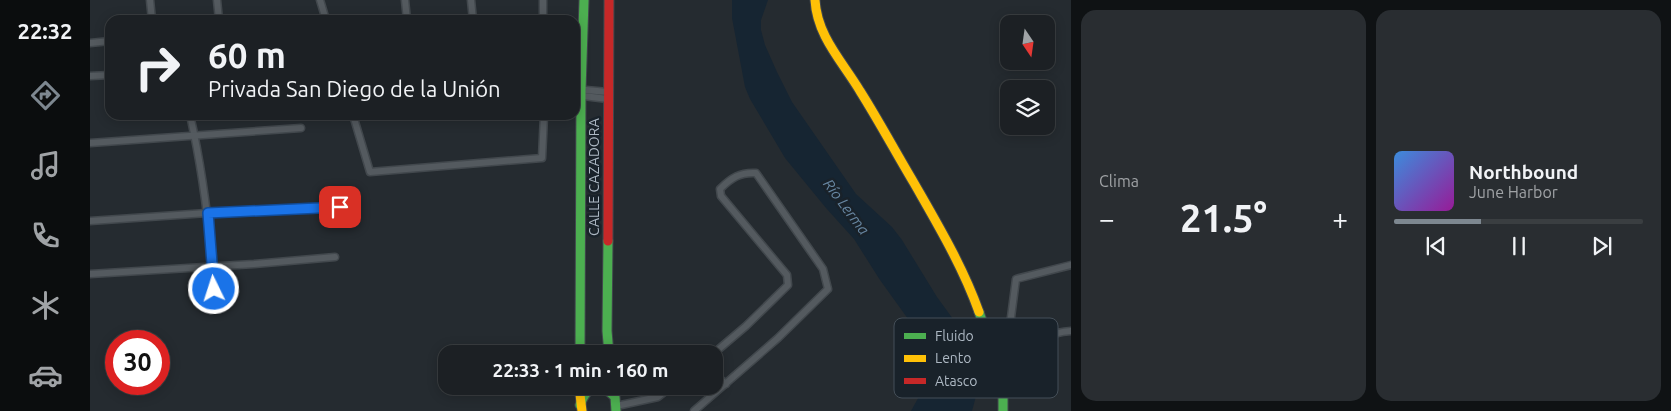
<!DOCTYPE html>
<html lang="es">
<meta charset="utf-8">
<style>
:root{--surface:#1c2024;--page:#292d31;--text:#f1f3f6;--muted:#a0a3a6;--line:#3a3e41;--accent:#7d8790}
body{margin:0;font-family:Ubuntu,sans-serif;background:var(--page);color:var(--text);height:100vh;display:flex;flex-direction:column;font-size:19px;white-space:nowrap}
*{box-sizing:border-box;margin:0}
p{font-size:16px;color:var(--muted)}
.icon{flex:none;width:28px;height:28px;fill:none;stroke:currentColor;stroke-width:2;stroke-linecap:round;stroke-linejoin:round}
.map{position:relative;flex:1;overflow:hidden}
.details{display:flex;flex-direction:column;gap:10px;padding:10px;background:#0f1214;width:600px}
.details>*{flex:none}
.banner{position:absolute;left:15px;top:15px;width:475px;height:105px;border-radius:15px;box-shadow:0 2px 12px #0003,0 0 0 1px var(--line);background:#1c2024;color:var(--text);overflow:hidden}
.needle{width:32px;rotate:167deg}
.fabs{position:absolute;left:910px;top:15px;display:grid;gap:10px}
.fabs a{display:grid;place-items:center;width:55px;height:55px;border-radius:10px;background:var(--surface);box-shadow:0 2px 12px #0003,0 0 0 1px var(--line);font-size:25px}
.speed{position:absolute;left:15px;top:330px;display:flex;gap:10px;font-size:25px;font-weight:700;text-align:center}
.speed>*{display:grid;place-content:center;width:65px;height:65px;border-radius:50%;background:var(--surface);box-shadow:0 2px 12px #0003,0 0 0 1px var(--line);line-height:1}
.speed .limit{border:8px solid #d22;background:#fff;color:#111}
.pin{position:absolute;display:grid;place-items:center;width:42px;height:42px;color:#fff;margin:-21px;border-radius:10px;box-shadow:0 2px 8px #0006}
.me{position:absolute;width:55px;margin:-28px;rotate:356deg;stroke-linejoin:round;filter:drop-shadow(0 0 4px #0008)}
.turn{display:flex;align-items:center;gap:18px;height:105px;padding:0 20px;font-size:22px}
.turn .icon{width:65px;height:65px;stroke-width:2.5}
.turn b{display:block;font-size:35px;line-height:42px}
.big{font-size:38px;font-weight:700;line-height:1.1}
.details .tile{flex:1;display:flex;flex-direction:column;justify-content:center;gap:8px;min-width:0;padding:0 18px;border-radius:15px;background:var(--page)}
.song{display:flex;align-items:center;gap:15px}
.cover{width:60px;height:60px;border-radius:8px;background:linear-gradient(135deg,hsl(210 70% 55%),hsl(300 70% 35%))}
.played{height:5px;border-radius:2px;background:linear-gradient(90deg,var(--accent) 35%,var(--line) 35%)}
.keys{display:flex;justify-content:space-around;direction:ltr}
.heat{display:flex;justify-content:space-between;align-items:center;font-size:28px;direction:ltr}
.details .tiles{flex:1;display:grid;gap:10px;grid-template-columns:repeat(2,1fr)}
.trip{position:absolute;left:348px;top:345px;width:285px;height:50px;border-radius:15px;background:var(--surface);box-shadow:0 2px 12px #0003,0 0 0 1px var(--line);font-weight:700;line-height:50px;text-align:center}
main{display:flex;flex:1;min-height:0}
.menu{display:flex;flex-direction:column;width:90px;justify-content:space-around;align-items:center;background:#0b0d0e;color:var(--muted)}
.menu .icon{width:35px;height:35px}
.menu .on{color:var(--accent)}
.menu b{font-size:22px;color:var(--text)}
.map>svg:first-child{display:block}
</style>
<main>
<nav class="menu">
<b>22:32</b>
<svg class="icon on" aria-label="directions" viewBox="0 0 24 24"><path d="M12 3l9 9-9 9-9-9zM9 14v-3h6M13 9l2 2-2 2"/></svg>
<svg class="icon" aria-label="music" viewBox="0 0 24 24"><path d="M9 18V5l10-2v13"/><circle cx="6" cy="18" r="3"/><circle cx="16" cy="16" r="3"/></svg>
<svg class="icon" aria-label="phone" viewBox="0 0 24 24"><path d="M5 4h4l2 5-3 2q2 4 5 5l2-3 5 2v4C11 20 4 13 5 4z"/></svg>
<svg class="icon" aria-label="climate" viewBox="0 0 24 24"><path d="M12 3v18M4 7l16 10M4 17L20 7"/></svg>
<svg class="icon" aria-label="car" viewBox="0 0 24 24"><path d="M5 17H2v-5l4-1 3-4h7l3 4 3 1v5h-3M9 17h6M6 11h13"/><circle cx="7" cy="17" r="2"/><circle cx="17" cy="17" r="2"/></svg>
</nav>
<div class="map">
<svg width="981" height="411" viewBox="0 0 981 411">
<rect width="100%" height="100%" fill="#252b30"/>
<!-- water -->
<polygon fill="#162532" points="642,0 678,0 671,20 671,30 675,45 687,72 702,102 766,194 802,227 812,240 847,297 879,341 885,355 889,385 882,411 821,411 832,391 839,372 840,362 836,348 826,330 790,280 764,239 736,208 695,158 660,99 655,87 642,18"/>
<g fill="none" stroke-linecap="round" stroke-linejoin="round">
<!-- street casing -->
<g stroke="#42484d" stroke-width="9">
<g id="street">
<polyline points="60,0 62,20"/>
<polyline points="127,0 129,20"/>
<polyline points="230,0 236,20"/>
<polyline points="315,0 317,20"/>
<polyline points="381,0 383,20"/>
<polyline points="453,0 453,20"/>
<polyline points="0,43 20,41"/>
<polyline points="0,76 20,75"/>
<polyline points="485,89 518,92"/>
<polyline points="485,95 518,99"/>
<path d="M100 115C113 172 120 230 124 289"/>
<polyline points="263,115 280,172 452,158 454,115"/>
<polyline points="0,143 211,128"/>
<polyline points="0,221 117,213 250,207"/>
<polyline points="0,274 164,264 245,257"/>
<path d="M915 362C933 346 955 333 981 331"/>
<polyline points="915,363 926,279 981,265"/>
<polyline points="624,374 636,384"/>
<polyline points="531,405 568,397 582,386"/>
<path d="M604 411 688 338 738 289 733 269 666 173C650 172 641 178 630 189L631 196 697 275 698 285 656 326 623 354"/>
</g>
</g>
<!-- fast casing -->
<g stroke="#42484d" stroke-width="11">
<g id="fast">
<polyline points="518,241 517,331 519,354"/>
<polyline points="889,312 909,369 913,388 913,411"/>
<polyline points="490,354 491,90 494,0"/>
<path d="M490 405C497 385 510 382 525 397L526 411"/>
</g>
</g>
<!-- slow casing -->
<g stroke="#42484d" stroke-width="11">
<g id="slow">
<path d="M725 0C727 36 752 61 770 91 789 121 806 153 824 183 848 225 873 267 889 312"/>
<polyline points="489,386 492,411"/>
</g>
</g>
<!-- jam casing -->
<g stroke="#42484d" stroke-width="11">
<polyline id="jam" points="518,241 519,0"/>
</g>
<!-- street -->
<use href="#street" stroke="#545a5f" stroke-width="6"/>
<!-- fast -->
<use href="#fast" stroke="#4caf50" stroke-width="9"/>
<!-- slow -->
<use href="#slow" stroke="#ffc107" stroke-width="9"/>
<!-- jam -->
<use href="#jam" stroke="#c62828" stroke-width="9"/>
</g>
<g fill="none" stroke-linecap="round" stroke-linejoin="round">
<!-- route casing -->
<g stroke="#114b97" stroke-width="12">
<polyline id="route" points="124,289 118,213 250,207"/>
</g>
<!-- route -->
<use href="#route" stroke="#1a73e8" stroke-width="9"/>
</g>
<g text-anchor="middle" stroke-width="5" stroke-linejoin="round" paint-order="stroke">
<!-- street labels -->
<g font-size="14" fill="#adb8c3" stroke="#19222a">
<text transform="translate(504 177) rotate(-90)" y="5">CALLE CAZADORA</text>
</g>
<!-- water labels -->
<g font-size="15" font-style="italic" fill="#6786a1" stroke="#19222a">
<text transform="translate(756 207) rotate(53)" y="5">Río Lerma</text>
</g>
</g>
<!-- legend -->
<rect x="804" y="318" width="164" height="80" rx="8" fill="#19222a" stroke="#454f58" stroke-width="1"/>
<rect x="814" y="333" width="22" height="6" fill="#4caf50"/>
<rect x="814" y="355" width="22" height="7" fill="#ffc107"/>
<rect x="814" y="378" width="22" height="6" fill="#c62828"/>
<g font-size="14" fill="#adb8c3">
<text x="845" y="341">Fluido</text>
<text x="845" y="363">Lento</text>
<text x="845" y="386">Atasco</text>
</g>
</svg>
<div class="fabs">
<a><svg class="needle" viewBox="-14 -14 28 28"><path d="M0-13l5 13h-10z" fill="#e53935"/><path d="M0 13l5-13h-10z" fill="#a0a3a6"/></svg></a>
<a><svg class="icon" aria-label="layers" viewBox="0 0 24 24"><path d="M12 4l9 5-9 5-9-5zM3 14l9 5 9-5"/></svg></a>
</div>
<div class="speed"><div class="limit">30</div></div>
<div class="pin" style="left:250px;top:207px;background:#d93025"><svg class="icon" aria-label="arrive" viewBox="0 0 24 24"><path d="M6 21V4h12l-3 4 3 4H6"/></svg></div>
<svg class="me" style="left:124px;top:289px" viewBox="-20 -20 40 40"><circle r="17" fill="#1a73e8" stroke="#fff" stroke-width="3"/><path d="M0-11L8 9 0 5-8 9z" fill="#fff"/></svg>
<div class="trip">22:33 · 1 min · 160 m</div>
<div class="banner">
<div class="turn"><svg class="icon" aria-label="right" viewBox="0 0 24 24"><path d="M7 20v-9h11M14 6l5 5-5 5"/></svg><div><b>60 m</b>Privada San Diego de la Unión</div></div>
</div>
</div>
<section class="details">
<div class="tiles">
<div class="tile"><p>Clima</p>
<div class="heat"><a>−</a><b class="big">21.5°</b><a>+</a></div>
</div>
<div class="tile">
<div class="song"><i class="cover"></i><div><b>Northbound</b><p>June Harbor</p></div></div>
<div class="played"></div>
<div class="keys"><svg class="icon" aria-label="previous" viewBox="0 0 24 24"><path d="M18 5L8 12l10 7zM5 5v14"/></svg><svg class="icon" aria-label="pause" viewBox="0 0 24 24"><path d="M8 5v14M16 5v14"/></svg><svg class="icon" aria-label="next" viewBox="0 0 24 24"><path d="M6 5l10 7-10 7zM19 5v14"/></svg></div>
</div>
</div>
</section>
</main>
